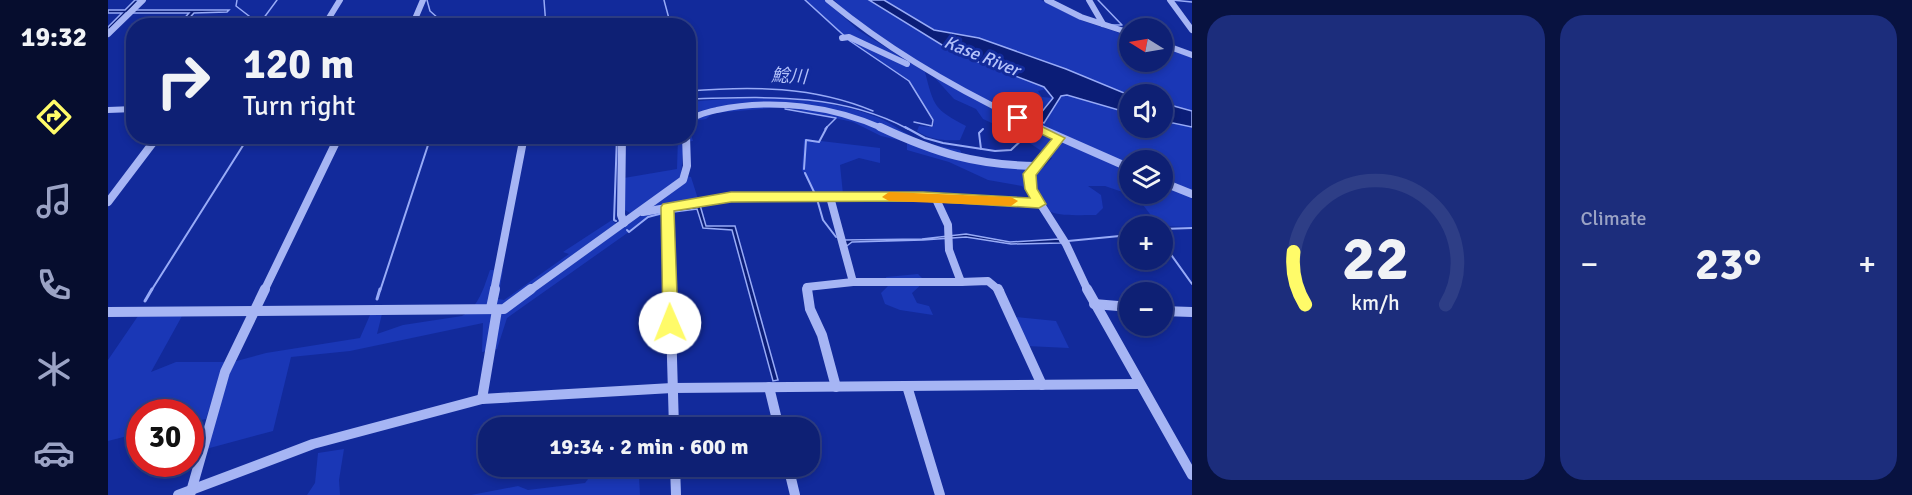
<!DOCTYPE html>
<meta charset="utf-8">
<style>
:root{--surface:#0e2074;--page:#1c2d7c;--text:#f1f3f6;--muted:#9ba3c5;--line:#2e3e86;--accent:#fffb69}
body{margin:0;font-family:Signika,"Noto Sans JP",sans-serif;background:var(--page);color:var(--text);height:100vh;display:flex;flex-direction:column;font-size:22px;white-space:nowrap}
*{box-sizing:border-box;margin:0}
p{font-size:20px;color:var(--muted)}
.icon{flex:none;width:33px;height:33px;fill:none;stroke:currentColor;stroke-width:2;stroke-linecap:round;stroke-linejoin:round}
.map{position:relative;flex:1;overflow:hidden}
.panel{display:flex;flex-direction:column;gap:15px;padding:15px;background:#081240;width:720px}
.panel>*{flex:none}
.guide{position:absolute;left:18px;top:18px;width:570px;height:126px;border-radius:24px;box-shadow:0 3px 9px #0003,0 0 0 2px var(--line);background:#0e2074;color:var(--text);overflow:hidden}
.needle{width:39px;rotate:281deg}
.tools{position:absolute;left:1011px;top:18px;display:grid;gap:12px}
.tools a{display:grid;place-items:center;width:54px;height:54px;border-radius:50%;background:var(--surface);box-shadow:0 3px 9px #0003,0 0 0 2px var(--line);font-size:30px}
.speed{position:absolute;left:18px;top:399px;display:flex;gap:12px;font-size:30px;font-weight:700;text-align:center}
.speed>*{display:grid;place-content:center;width:78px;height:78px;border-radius:50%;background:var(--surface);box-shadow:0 3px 9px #0003,0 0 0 2px var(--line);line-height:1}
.speed .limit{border:9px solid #d22;background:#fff;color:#111}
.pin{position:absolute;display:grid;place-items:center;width:51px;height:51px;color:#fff;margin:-26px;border-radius:12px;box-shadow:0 3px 9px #0006}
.me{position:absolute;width:66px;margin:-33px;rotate:359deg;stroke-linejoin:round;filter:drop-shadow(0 0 4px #0008)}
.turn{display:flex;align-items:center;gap:21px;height:126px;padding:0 18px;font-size:27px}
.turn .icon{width:78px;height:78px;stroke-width:2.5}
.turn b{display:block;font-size:42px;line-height:51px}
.big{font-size:45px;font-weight:700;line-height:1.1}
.panel .card{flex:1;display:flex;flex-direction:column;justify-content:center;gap:9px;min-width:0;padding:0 21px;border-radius:24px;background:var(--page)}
.panel .dial{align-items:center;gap:0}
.dial svg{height:156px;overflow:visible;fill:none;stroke:var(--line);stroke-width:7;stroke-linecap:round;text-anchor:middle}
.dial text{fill:var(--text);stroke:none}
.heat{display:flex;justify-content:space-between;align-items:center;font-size:33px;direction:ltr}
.panel .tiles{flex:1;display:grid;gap:15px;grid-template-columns:repeat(2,1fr)}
.trip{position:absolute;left:370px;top:417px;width:342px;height:60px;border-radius:24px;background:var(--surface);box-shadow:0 3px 9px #0003,0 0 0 2px var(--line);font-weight:700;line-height:60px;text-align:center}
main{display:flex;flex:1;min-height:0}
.tab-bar{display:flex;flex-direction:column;width:108px;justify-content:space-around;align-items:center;background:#060d2e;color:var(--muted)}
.tab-bar .icon{width:42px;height:42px}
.tab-bar .on{color:var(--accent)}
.tab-bar b{font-size:27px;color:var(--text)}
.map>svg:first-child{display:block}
</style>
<main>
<nav class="tab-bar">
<b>19:32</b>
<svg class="icon on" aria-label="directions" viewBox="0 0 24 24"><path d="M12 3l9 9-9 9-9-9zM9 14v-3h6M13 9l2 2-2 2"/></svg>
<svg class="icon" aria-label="music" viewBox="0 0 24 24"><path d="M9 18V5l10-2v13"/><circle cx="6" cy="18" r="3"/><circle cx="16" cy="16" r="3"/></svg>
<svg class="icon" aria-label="phone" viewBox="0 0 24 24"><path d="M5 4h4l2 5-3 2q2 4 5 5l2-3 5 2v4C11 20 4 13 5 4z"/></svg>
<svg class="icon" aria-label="climate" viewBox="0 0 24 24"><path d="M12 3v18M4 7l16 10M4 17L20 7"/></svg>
<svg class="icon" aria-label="car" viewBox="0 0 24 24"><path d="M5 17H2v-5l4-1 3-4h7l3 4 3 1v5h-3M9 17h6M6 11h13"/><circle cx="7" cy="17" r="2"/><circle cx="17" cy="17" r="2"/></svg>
</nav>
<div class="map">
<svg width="1084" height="495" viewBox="0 0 1084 495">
<rect width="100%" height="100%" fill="#122a9b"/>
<!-- green -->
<g fill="#1a37b6" fill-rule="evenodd">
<path d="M696 0H717L750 30 817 72C826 107 826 109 858 126L852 140C837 141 822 140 809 131L811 126 825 127 826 120 800 81 739 40Z"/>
<path d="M726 0H933L975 21 1021 36 1022 62H1054L1055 47 1084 58V111L1055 103 1054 94 1021 95 925 59 859 58 936 87 938 89 930 91 934 97 945 98 928 119 936 123 953 96 959 95 1021 113 1022 128H1054L1055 121 1084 127V227L1051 226 1029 197 997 186H980L993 195 995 208 988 215C950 215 938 219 914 186L880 180 841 162 799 150V142L773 136 745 122 675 107 605 113 598 119 585 121 582 131 585 141 576 142 573 175 583 177 590 199 522 213 517 210 516 178 569 169 570 137 580 136 581 102C642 96 713 95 771 118 783 123 793 131 803 136 818 144 836 147 852 150L858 161 902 168 936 167 944 158 920 142 924 135 914 131 910 135 875 119 868 109 846 99 827 78 742 15ZM1022 160H1054V194H1022Z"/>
<polygon points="696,139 772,148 772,163 751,158 732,165 735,194 707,195 694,170"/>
<path d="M554 209 556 215 542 217 399 318 389 349 374 352 375 323 242 351 183 357 165 431 98 449 123 369 113 371 98 419 83 422 82 412H32L31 433 0 441V360L30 316H74L43 372 68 362H125L158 353 252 338 262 315 274 314 269 334 295 325 354 316C371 307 376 287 382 270H395L390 299 396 300 461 254 455 252 504 220 513 229 537 213Z"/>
<polygon points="810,274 817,281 804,293 809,303 821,306 825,315 792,310 777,304 773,293 780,286 778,277"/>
<polygon points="908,317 948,321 961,348 919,346"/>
<polygon points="236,449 231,480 232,495 199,495 207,483 210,453"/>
<polygon points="483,475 531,476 532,495 363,495 410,486 420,490 477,483"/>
</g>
<!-- water -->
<g fill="#0b1d77" stroke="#98abf7" stroke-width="1.5">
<polygon points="27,0 31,0 22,10 121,10 119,12 86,13 74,26 70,25 81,13 18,13 0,31 0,27 14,13 0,13 0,10 17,10"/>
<polygon points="761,0 776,0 826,30 871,38 958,69 1021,95 1021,113 959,95 953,96 936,123 928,119 945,98 936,87 847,53"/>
<polygon points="1055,103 1084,111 1084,127 1055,121"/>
<polygon points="592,205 598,226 627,226 670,380 665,381 624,230 595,228 589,209 566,212 565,209"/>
<polygon points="858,234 902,242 951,239 953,243 903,244 858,237 815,240 744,242 736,248 736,240 814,239"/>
</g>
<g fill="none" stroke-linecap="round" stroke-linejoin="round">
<!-- stream-far2 -->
<g stroke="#98abf7" stroke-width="1.5">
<polyline points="129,0 128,6 154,26"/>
<polyline points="319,0 322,11 339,26"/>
<polyline points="436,0 438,26"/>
<polyline points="556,0 563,26"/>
<polyline points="697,0 742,41 801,81 825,120 824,126 806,122"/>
<polyline points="990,0 1014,25 1004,25"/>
<polyline points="1064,0 1084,2"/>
<polyline points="155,19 169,0"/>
<polyline points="580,81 584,91"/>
<path d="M580 91C644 86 705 86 765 111"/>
<path d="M580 99C656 97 731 92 800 129"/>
<polyline points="677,109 728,118 717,129"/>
</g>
<!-- stream-far1 -->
<g stroke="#98abf7" stroke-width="2">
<polyline points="797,127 817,138 835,143 887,151 903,150 919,135"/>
<polyline points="873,149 871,133 875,129"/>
<polyline points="696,169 698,140 711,142 719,127"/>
<polyline points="697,173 707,194"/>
<polyline points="709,199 715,220 728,237"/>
<polyline points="508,221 506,220 509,136"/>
<polyline points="1054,229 1084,228"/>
<polyline points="519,230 521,232 540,217 555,213"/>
<polyline points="960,241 1022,235"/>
<polyline points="1054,242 1084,284"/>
<polyline points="43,291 141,136"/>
<polyline points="272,291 323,136"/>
</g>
<!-- stream -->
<g stroke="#98abf7" stroke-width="3">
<polyline points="269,299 272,289"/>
<polyline points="37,301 44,289"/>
</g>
<!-- minor-far2 -->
<g stroke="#a6b5f4" stroke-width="6">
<path d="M720 0C785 54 856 94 933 129"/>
<polyline points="939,0 973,17 1022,33"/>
<polyline points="981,0 995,24"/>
<polyline points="1062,0 1084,30"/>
<polyline points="216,26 232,0"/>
<polyline points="304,26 315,0"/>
<polyline points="0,34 35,0"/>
<polyline points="734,38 741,37 799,64"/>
<polyline points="1054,44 1084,55"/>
<polyline points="0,110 26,109"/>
<path d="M580 122C586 115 600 112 609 110 664 98 725 106 776 129"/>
</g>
<!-- minor-far1 -->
<g stroke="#a6b5f4" stroke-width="8">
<path d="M772 127C828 153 867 165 929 166"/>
<polyline points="929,127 1022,168"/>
<polyline points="514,136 513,215 516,223"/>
<polyline points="951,138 921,174 923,189 958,244 980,291"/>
<polyline points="1054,182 1084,194"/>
<polyline points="722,197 745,282"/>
<polyline points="827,197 840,225 841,250 853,282 880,281 892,291"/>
<polyline points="0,202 50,136"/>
<polyline points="559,208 562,291"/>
<polyline points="535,212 623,197 815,196 931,204"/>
<polyline points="156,291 231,136"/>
<polyline points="386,291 416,136"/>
<polyline points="421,291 575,180 579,166 578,136"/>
<polyline points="700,291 699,287 745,282 853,282"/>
</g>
<!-- minor -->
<g stroke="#a6b5f4" stroke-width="10">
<polyline points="562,289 566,428"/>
<polyline points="699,289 702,309 714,335 728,387"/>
<polyline points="890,289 934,385"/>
<polyline points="979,289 1084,475"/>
<polyline points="986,304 1022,307"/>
<polyline points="383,308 387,289"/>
<polyline points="1054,311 1084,312"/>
<polyline points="0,312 396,309 423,289"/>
<polyline points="799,386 832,495"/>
<polyline points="661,387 671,428"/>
<polyline points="374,399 389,310"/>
<polyline points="567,466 568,495"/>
<polyline points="680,466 687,495"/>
<polyline points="70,495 205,444 374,399 564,388 1031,384"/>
<polyline points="82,495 117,372 157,289"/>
</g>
</g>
<!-- route -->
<polygon fill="#fffb69" stroke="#a6a344" stroke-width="1.5" points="910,115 957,138 928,175 929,189 938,204 931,208 815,201 623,202 566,211 570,323 568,327 562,329 557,327 555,323 553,207 555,204 623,192 815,192 922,198 917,189 915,174 944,139 906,121 904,118"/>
<!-- slow -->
<polygon fill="#f59e0b" points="781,192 903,197 910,201 903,206 781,201 774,197"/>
<g text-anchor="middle" stroke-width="6" stroke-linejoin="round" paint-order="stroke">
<!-- far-water labels -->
<g font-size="18" font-style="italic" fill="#b3c1fa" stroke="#122a9b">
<text transform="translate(874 56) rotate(22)" y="6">Kase River</text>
<text transform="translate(681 76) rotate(3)" y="6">鯰川</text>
</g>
</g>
</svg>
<div class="tools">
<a><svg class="needle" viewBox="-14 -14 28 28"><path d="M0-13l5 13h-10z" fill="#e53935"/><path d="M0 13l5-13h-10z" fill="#9ba3c5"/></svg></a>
<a><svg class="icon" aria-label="sound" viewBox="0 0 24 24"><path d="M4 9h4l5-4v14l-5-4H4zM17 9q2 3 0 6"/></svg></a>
<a><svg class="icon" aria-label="layers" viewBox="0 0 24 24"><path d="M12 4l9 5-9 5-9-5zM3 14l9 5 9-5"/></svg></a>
<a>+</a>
<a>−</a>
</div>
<div class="speed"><div class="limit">30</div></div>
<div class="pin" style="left:910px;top:118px;background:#d93025"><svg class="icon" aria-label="arrive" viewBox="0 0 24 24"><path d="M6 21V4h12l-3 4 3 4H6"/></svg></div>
<svg class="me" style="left:562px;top:323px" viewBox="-20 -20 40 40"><circle r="19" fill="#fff"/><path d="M0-13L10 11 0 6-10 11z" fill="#fffb69"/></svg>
<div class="trip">19:34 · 2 min · 600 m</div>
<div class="guide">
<div class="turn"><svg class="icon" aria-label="right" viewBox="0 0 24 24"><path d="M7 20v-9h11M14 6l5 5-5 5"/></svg><div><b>120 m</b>Turn right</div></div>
</div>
</div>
<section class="panel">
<div class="tiles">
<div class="card dial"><svg viewBox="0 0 100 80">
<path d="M14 69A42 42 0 1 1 86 69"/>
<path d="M14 69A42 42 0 0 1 8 42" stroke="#fffb69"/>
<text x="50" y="56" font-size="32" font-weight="700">22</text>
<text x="50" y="72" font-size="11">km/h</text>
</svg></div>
<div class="card"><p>Climate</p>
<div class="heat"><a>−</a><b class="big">23°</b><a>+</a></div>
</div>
</div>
</section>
</main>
